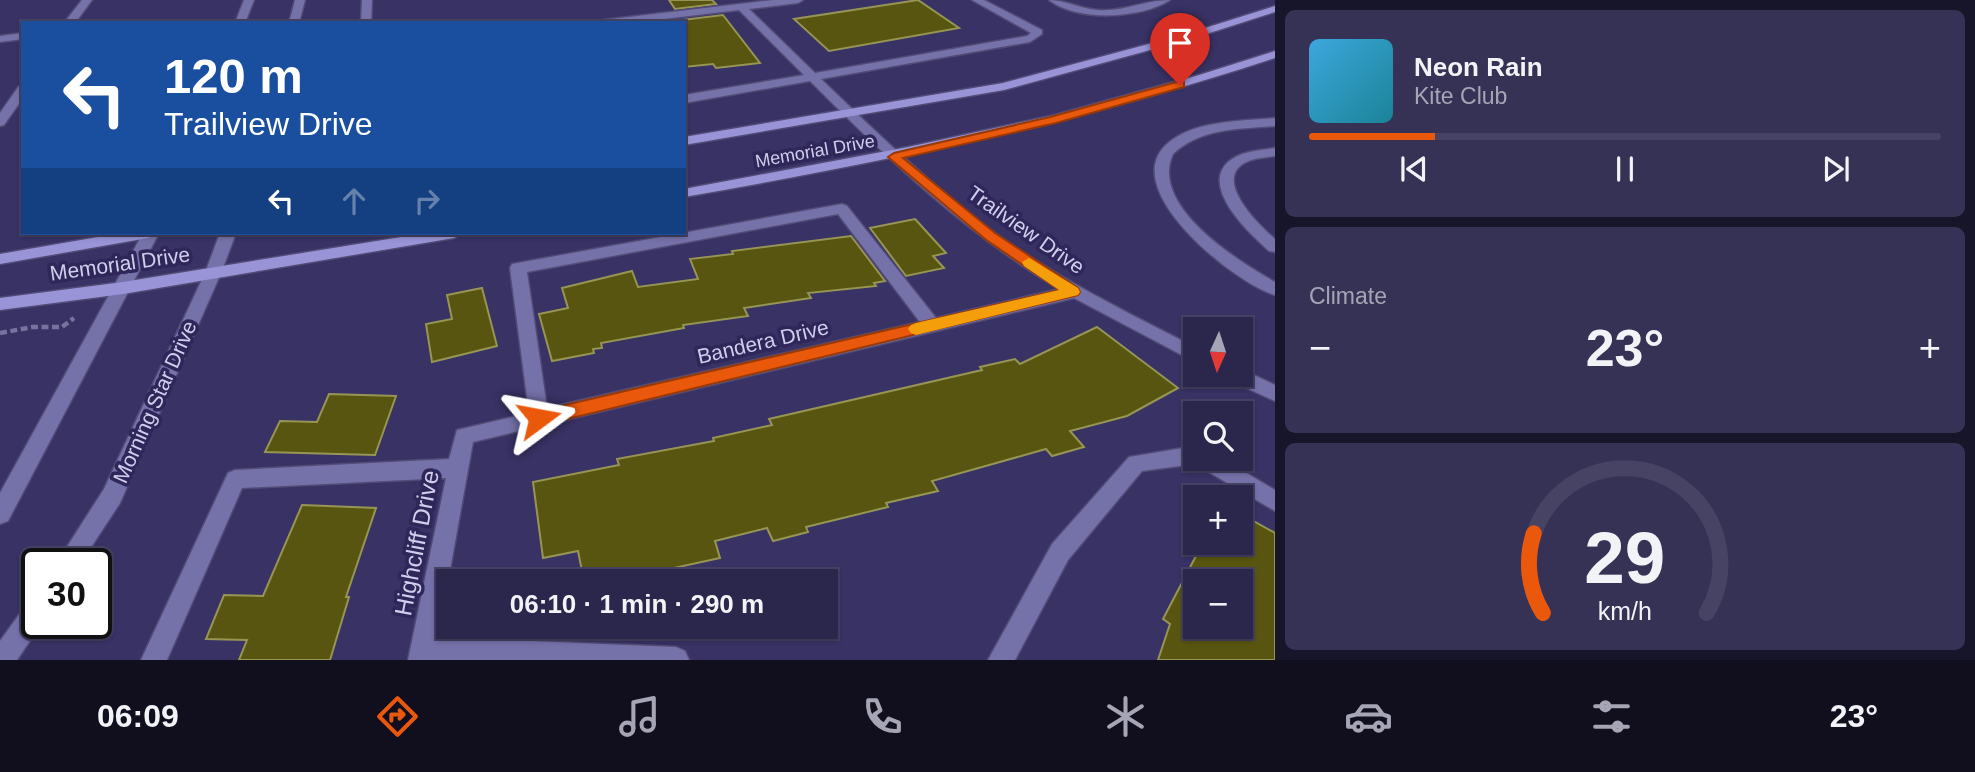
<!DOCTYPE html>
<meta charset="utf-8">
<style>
:root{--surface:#2a264c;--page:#363256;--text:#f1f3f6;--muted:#a5a5b5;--line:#464364;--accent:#ea580c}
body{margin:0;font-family:Helvetica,sans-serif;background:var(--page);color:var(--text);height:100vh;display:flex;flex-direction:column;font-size:26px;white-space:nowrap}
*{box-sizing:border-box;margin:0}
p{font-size:23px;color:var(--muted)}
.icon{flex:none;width:38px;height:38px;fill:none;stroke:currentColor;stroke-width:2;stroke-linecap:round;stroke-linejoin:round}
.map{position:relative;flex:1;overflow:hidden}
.side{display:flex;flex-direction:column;gap:10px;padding:10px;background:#17152a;width:700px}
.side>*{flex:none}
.hud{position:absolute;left:21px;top:21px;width:665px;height:214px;border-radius:0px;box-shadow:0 2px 5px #0004,0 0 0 2px var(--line);background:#1a4fa0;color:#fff;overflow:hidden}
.needle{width:46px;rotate:183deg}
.tools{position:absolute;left:1183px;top:317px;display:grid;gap:14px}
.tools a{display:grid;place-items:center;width:70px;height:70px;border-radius:0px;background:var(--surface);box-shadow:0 2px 5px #0004,0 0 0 2px var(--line);font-size:35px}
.speed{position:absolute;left:21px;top:548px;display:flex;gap:14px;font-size:35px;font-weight:700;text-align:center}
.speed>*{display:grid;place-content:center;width:91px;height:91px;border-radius:50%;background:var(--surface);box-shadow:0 2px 5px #0004,0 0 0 2px var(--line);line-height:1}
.speed .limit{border:4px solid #111;border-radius:10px;background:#fff;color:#111}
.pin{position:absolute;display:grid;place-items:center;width:60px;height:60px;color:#fff;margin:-72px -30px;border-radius:50% 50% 50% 0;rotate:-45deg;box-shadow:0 0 7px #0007}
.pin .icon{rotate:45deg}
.me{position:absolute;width:77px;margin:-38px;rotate:77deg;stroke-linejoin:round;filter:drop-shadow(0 0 5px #0008)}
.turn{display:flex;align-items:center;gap:24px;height:147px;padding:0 28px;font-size:32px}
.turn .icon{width:91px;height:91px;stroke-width:2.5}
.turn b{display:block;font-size:49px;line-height:60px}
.lanes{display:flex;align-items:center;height:66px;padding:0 28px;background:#0003;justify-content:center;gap:35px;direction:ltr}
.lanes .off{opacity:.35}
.big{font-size:52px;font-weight:600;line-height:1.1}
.side .tile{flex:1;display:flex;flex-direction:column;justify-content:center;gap:10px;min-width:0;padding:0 24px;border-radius:10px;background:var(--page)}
.side .dial{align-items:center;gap:0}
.dial svg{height:182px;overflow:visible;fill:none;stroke:var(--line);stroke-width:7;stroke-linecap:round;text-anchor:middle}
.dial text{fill:var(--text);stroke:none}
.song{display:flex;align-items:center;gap:21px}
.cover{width:84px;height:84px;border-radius:10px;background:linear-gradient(135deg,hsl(200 70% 55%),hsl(190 70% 35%))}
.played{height:7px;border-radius:4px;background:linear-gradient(90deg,var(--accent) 20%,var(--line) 20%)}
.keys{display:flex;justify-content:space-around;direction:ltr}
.heat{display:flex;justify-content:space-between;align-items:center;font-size:38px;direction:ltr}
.trip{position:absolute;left:436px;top:569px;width:402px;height:70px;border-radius:0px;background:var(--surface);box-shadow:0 2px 5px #0004,0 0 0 2px var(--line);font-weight:600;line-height:70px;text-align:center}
.menu{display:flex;height:112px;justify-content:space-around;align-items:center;background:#110f1e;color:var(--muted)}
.menu .icon{width:49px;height:49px}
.menu .selected{color:var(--accent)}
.menu b{font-size:32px;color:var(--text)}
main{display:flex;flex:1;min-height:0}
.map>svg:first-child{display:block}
</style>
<main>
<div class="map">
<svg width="1275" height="660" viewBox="0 0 1275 660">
<rect width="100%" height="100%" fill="#383265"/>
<!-- building -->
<g fill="#585510" stroke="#979554" stroke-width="2" fill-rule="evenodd">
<polygon points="669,0 712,0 716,4 675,9"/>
<polygon points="918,0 959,28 829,51 794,19"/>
<polygon points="723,15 760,63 716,68 713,64 684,67 684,23 682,20"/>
<polygon points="915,219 946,253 933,256 944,268 906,276 870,228"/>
<polygon points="851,236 885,281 874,283 876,286 808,293 811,298 744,308 748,316 683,325 684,328 601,343 602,348 593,349 594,353 552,361 539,314 568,308 562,288 632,271 638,287 698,279 690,259 733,254 732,251"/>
<polygon points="482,288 497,346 432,362 426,324 452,319 447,295"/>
<polygon points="1097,327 1178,388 1127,416 1070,431 1084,447 1052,456 1046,449 932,481 938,491 886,503 888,507 806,527 808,532 773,541 767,528 715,541 720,558 614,581 584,581 578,551 543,558 533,482 619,465 617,459 714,441 713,438 772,425 769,419 982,370 980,367 1015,359 1020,364"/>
<polygon points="329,394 396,396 375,455 265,452 280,421 317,422"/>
<polygon points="302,505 376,508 346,597 349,597 330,660 239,660 247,640 206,639 224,595 263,596"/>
<path d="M1241 514 1275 533V660H1158L1170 624 1163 619 1197 554 1186 547 1195 528V542H1241ZM1195 581H1241V626H1195Z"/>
</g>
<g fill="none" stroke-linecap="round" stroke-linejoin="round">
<!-- minor casing -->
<g stroke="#524b76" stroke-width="3">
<g id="minor">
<polygon points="82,0 92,0 75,23 64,23"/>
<polygon points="244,0 254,0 245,23 235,23"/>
<polygon points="295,0 305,0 299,23 289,23"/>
<polygon points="362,0 372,0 371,23 361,23"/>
<path d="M773 0H803L798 3 749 9 815 73 1027 36 1031 33 972 0H984L1042 30V34L1030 42 821 79C876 132 931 185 992 231 1055 277 1126 312 1195 347V362L1074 298 473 442 438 637 676 647 685 651 689 660H408L446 478 242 488 167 660H141L228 473 235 470 449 459 457 430 529 413 510 268 512 264 842 204 847 206 936 318 1059 289C965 233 887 158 810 81L684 103V95L804 75 739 10 631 23H598L603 20ZM838 214 920 322 547 408 527 272Z"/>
<path d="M1049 0C1066 0 1081 9 1098 10 1123 12 1145 0 1170 0 1141 19 1078 22 1049 0Z"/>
<polygon points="23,33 23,39 0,42 0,36"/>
<polygon points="23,85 23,98 4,125 0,126 0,113 19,86"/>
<path d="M1275 118V126C1240 129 1200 128 1173 154 1149 206 1238 261 1275 282V295C1236 284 1123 194 1163 148 1188 120 1241 121 1275 118Z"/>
<path d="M1275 148V156C1263 158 1248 158 1239 167 1219 187 1261 227 1275 239V252L1269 251C1250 234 1200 188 1228 162 1240 151 1260 150 1275 148Z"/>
<polygon points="143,233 159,233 8,521 0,524 0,493"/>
<polygon points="220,233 236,233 221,273 120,503 80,564 56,564 104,489 205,273"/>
<polygon points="1241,369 1275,385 1275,401 1227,379 1225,374 1241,374"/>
<polygon points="1195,446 1195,458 1221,458 1275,490 1275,511 1195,464 1142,471 1068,560 1015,660 988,660 1052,544 1129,457"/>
<polygon points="37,597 37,623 42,623 17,660 0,660 0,641 29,601"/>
</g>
</g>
<!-- major casing -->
<g stroke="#524b76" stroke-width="3">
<g id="major">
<polygon points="1275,6 1275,12 1194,38 1004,90 684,145 684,137 1003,83 1186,34"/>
<path d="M1275 51V58C1082 122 884 162 684 197V189L908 147 1055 115 1199 75Z"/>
<polygon points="121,233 156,233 148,238 0,264 0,254"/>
<polygon points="426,233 462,233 454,238 123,294 0,310 0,298 123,282"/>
</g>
</g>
<!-- path -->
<polyline stroke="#77739e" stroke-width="4.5" stroke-dasharray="7 3.5" stroke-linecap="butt" points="0,333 33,327 62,327 74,318"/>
<!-- minor -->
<use href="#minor" fill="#7571a9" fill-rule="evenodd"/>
<!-- major -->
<use href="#major" fill="#9994d8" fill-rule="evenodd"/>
</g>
<!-- route -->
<polygon fill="#ea580c" stroke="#983908" stroke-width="2" points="1180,81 1184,82 1184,87 1056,123 903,158 995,233 1078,288 1080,292 1078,295 539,426 533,424 530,418 533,413 539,411 1059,290 985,239 888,157 894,153 1050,117"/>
<!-- slow -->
<polygon fill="#f59e0b" points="1029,258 1078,288 1080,292 1078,295 916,335 911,333 908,329 911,325 916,323 1059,290 1024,266 1022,262"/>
<g text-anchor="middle" stroke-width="7" stroke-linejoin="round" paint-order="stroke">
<!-- far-street labels -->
<g font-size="18" fill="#cfceed" stroke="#2f2759">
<text transform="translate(815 151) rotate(-10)" y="6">Memorial Drive</text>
</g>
<!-- street labels -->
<g font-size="21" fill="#cfceed" stroke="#2f2759">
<text transform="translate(1026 230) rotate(35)" y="7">Trailview Drive</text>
<text transform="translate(120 264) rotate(-8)" y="7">Memorial Drive</text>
<text transform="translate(763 342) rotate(-13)" y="7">Bandera Drive</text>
<text transform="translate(155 402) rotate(-66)" y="7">Morning Star Drive</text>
</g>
<!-- near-street labels -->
<g font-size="24" fill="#cfceed" stroke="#2f2759">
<text transform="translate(417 543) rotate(-79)" y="8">Highcliff Drive</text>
</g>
</g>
</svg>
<div class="tools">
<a><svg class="needle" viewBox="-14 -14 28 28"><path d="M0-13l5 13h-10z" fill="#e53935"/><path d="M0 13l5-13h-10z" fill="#a5a5b5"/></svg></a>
<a><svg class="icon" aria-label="search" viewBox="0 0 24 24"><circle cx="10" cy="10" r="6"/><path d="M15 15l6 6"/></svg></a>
<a>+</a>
<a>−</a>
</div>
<div class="speed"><div class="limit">30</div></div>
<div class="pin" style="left:1180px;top:85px;background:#d93025"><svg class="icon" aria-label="arrive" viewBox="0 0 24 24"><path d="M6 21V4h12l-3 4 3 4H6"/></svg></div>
<svg class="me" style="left:539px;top:418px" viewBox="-20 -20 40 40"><path d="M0-17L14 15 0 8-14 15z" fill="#ea580c" stroke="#fff" stroke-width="4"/></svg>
<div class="trip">06:10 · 1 min · 290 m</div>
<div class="hud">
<div class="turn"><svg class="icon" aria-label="left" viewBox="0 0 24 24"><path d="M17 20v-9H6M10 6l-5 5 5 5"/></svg><div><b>120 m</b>Trailview Drive</div></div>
<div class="lanes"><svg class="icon" aria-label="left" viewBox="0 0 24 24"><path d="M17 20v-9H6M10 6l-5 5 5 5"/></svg><svg class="icon off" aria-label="ahead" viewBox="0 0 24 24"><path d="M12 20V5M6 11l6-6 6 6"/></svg><svg class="icon off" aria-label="right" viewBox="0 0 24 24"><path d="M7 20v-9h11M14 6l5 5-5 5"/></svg></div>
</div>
</div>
<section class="side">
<div class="tile">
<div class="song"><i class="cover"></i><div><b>Neon Rain</b><p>Kite Club</p></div></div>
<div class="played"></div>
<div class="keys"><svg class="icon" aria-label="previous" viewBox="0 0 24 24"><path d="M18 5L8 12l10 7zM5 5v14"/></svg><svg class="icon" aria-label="pause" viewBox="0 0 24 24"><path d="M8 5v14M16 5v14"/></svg><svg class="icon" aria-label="next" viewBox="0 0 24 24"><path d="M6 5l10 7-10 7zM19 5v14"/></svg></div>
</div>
<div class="tile"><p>Climate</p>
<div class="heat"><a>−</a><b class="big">23°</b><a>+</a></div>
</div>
<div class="tile dial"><svg viewBox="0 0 100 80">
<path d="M14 69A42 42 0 1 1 86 69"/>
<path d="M14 69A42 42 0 0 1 10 34" stroke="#ea580c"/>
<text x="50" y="56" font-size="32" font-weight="700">29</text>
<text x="50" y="72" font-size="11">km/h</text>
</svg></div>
</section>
</main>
<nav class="menu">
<b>06:09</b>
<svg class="icon selected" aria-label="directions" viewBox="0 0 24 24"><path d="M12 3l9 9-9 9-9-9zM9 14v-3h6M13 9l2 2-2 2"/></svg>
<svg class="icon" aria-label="music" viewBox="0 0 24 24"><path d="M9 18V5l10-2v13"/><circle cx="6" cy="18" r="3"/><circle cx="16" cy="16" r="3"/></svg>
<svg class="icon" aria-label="phone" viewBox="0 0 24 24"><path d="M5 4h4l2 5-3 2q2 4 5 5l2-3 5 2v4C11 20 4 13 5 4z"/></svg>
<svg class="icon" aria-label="climate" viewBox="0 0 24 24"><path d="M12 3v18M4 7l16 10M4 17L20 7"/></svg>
<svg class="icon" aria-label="car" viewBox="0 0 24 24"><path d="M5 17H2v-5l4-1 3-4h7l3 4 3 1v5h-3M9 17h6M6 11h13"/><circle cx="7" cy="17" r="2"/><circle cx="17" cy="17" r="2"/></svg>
<svg class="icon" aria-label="filters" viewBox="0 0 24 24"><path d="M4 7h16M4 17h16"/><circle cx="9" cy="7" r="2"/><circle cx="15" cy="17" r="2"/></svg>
<b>23°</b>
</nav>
